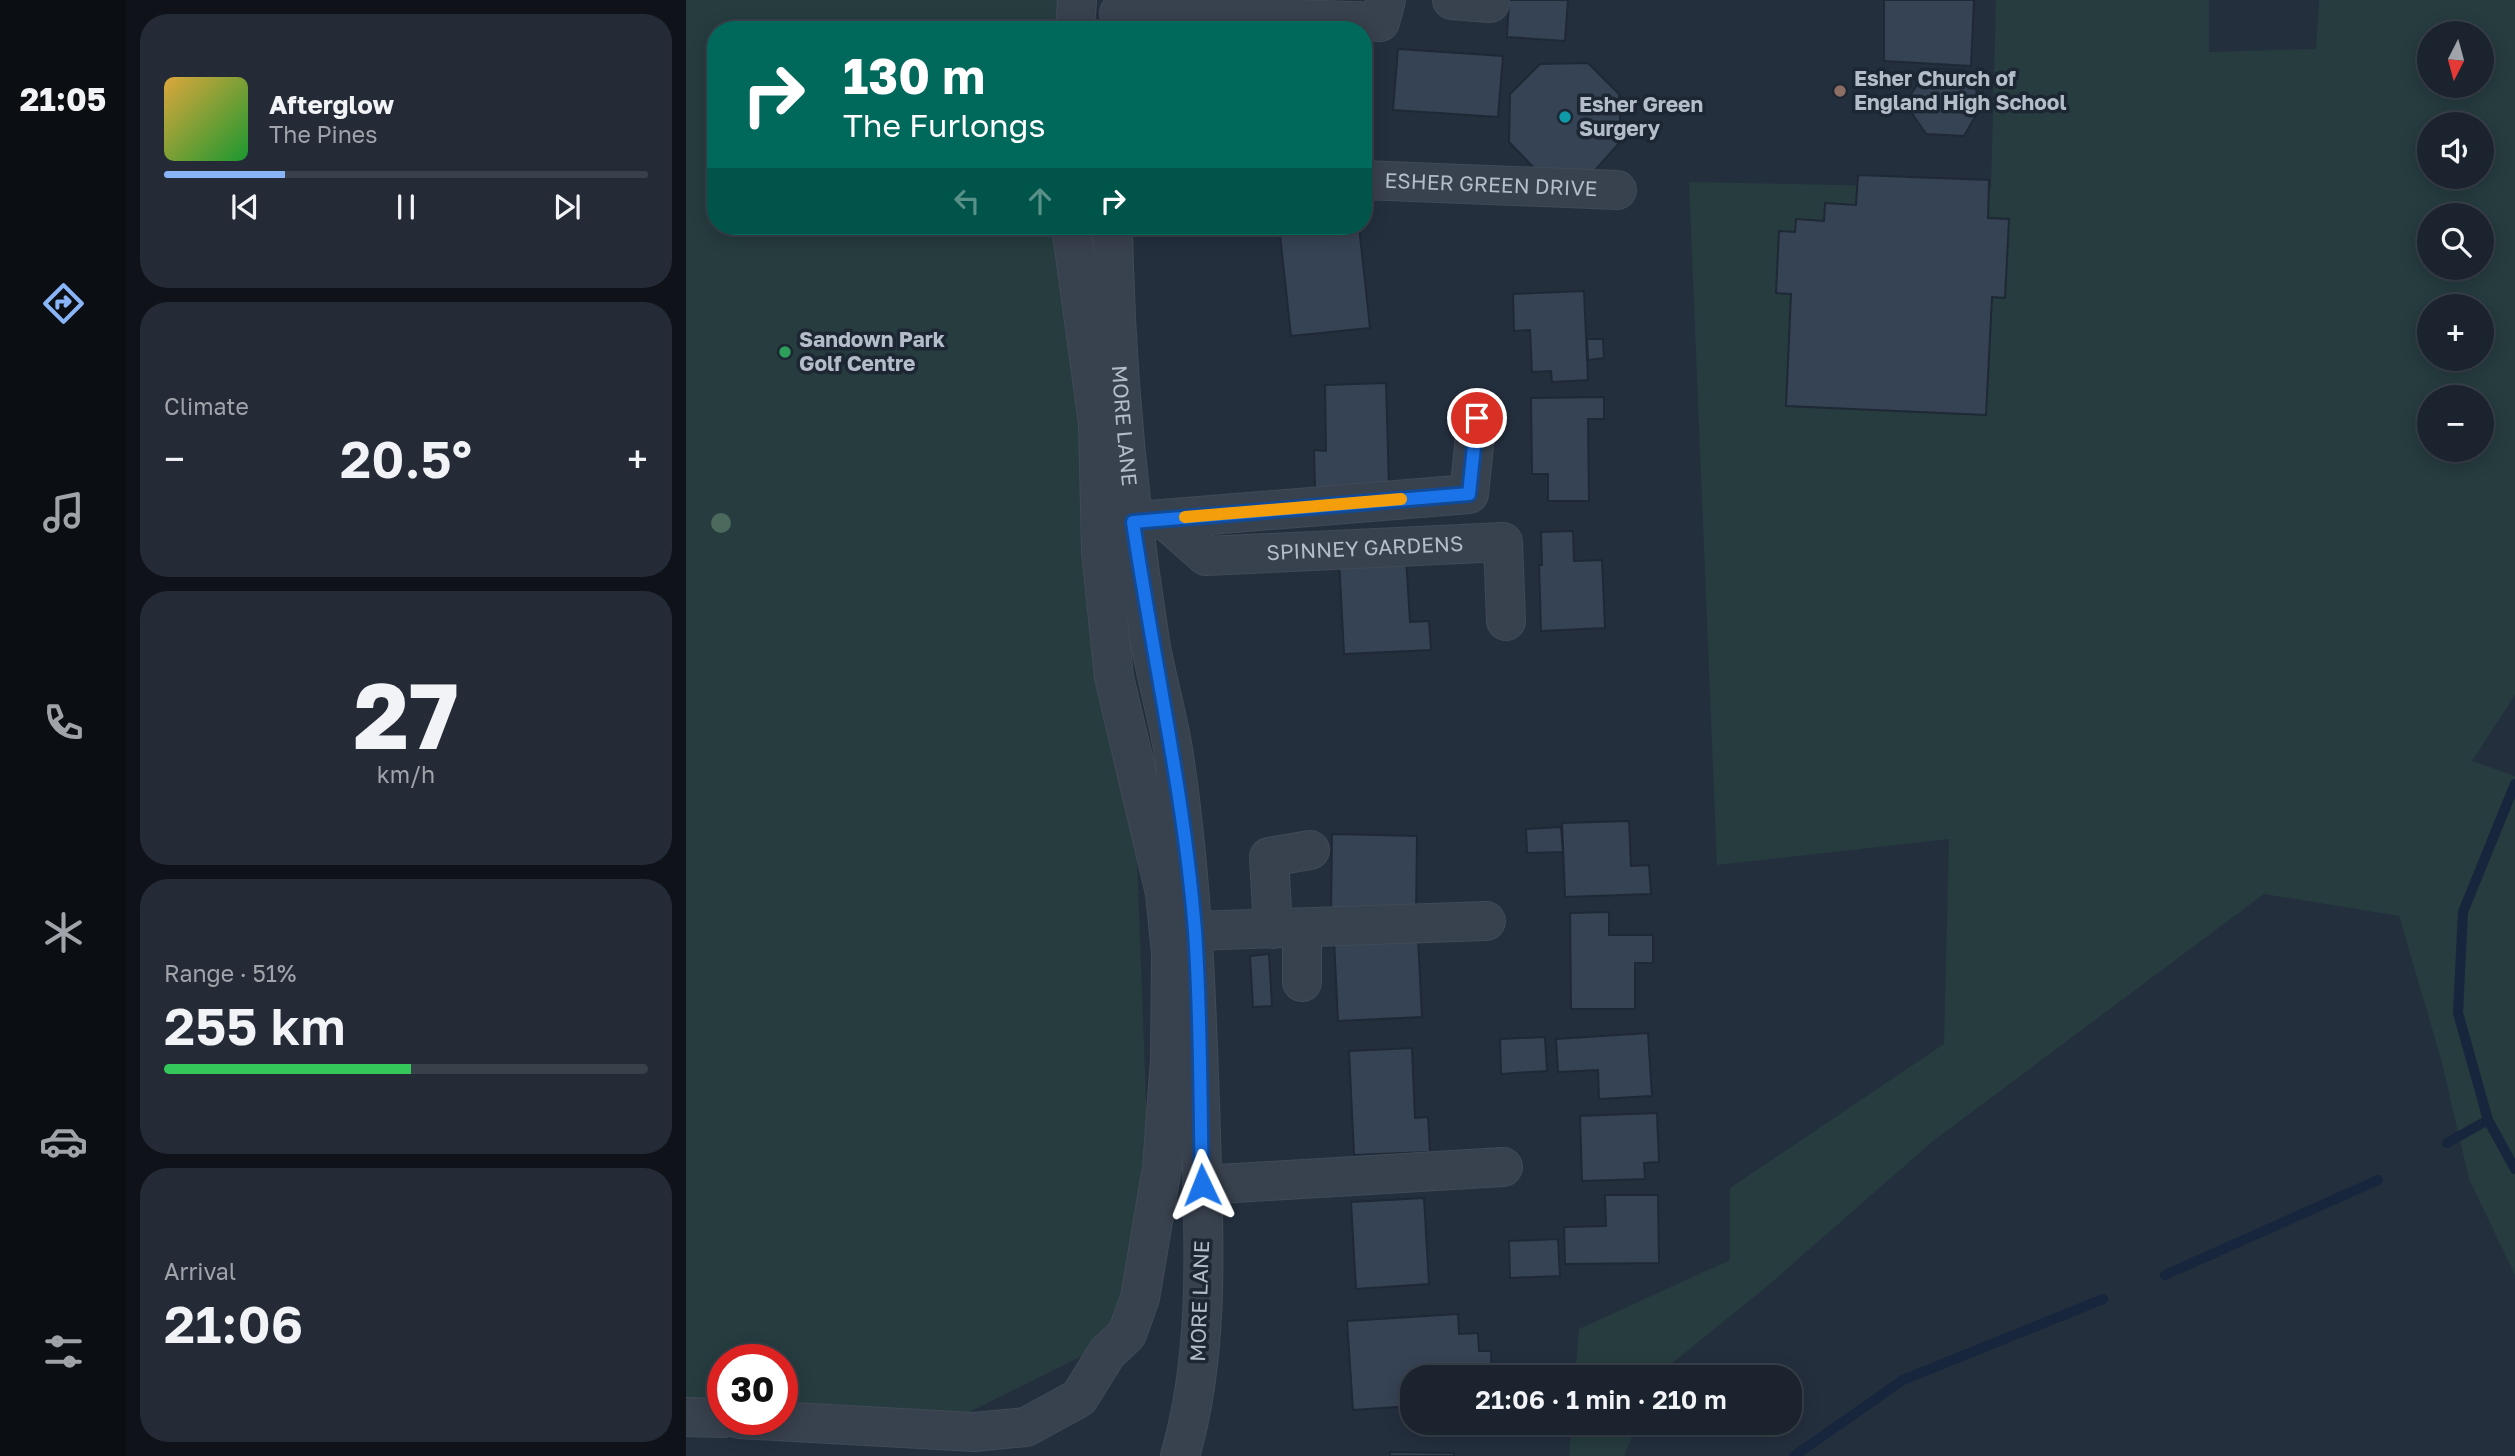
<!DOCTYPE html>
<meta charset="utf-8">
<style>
:root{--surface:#1b232e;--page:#242b36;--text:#f1f3f6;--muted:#a0a4aa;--line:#39404a;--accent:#8ab4f8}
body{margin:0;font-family:"Golos Text",sans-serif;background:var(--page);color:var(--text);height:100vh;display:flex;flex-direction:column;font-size:26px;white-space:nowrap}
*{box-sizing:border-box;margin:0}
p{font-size:23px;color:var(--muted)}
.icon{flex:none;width:38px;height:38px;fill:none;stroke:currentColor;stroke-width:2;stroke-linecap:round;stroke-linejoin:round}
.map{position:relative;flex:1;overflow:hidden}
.side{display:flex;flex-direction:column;gap:14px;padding:14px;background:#0f1319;width:560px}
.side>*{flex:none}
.banner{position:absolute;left:21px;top:21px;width:665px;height:214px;border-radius:28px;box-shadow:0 4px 18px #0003,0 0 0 2px var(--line);background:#00695c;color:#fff;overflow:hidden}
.needle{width:46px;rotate:186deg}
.controls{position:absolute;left:1731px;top:21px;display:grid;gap:14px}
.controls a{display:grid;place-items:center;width:77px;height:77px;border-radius:50%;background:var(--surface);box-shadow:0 4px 18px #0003,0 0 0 2px var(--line);font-size:35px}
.speed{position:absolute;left:21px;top:1344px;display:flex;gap:14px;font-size:35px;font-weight:700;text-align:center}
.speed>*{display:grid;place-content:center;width:91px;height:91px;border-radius:50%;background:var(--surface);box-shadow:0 4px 18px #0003,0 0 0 2px var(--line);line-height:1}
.speed .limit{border:10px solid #d22;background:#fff;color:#111}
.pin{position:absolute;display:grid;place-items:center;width:60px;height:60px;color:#fff;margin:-30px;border:4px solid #fff;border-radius:50%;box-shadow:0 2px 7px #0007}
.me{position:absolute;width:77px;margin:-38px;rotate:358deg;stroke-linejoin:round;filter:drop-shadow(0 0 5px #0008)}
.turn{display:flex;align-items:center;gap:24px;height:147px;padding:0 21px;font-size:32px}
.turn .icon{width:91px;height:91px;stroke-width:2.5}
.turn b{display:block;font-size:49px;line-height:60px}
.lanes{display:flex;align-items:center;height:66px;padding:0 21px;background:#0003;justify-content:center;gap:35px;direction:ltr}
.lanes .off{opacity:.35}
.big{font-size:52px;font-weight:600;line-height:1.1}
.side .widget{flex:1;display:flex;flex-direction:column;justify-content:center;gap:10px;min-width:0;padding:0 24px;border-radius:28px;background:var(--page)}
.side .dial{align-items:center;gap:0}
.dial b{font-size:91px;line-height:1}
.song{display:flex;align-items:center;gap:21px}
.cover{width:84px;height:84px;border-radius:10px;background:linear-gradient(135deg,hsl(40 70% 55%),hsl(130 70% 35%))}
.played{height:7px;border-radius:4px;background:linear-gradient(90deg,var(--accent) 25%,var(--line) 25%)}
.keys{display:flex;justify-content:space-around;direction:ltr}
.heat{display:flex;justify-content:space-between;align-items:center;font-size:38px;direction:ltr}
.charge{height:10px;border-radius:5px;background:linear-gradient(90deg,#34c759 51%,var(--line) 0)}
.trip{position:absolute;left:714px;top:1365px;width:402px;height:70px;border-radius:28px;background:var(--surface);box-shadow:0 4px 18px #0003,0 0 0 2px var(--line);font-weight:600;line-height:70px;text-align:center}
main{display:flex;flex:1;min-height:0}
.tab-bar{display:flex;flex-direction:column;width:126px;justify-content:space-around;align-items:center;background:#0b0e12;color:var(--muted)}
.tab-bar .icon{width:49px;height:49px}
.tab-bar .selected{color:var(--accent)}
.tab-bar b{font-size:32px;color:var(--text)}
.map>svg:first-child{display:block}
</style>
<main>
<nav class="tab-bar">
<b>21:05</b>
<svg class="icon selected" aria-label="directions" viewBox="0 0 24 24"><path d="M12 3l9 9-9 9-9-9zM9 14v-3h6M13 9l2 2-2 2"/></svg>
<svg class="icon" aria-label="music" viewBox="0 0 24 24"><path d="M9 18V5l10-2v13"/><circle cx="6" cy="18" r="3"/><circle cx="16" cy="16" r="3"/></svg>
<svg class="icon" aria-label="phone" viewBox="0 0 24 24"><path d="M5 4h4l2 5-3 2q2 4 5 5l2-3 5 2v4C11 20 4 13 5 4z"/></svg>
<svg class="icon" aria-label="climate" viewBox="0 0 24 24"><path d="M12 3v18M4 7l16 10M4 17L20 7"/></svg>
<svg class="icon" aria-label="car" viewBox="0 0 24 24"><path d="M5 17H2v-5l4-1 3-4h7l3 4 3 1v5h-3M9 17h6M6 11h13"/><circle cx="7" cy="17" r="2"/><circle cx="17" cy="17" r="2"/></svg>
<svg class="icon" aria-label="filters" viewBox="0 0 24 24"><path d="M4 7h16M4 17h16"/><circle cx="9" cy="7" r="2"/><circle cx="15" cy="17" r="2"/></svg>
</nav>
<section class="side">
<div class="widget">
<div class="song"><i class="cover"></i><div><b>Afterglow</b><p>The Pines</p></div></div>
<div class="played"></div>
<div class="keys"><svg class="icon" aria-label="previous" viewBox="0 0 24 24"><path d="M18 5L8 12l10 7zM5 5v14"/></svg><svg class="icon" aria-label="pause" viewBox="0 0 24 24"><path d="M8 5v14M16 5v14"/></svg><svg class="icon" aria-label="next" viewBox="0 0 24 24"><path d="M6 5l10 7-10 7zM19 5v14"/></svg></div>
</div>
<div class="widget"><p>Climate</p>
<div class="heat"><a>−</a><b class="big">20.5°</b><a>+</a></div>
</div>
<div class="widget dial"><b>27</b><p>km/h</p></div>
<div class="widget"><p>Range · 51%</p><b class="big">255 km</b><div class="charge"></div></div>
<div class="widget"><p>Arrival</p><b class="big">21:06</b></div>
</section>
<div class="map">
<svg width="1829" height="1456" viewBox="0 0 1829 1456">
<rect width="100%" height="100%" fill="#242f3e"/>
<!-- green -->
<g fill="#263c3f" fill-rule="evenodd">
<polygon points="0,0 398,0 398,30 30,30 30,226 409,226 443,643 466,1259 441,1334 277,1415 96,1407 96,1360 37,1360 37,1404 0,1402"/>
<path d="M1310 0H1523V52L1630 49 1633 0H1829V695L1786 761 1829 776V1275L1783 1179 1755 1059 1713 916 1578 894 1247 1141 1079 1288 969 1377H889L893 1329 1044 1260V1188L1258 1044 1263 839 1031 865 1003 182 1305 188ZM1743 33H1796V86H1743ZM1743 124H1796V177H1743ZM1743 215H1796V268H1743ZM1743 306H1796V359H1743ZM1743 397H1796V450H1743Z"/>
<polygon points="886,1423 952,1423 938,1456 883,1456"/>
</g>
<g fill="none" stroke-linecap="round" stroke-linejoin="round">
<!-- stream -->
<g stroke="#17263c" stroke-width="10">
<polyline points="1829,784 1777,912 1772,1013 1802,1120 1829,1169"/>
<polyline points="1761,1143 1802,1120"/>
<polyline points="1479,1275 1692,1180"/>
<polyline points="1108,1456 1217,1380 1417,1299"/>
</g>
</g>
<!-- building -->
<g fill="#364354" stroke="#1f2835" stroke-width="2">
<polygon points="823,0 882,0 879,41 821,37"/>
<polygon points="1198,0 1288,0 1285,66 1198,61"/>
<polygon points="712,49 817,56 812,117 707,110"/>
<polygon points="902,63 933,94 935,141 904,176 856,176 823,142 824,94 854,64"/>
<polygon points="1242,69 1279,70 1297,103 1278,136 1240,134 1219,103"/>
<polygon points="1172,175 1303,180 1302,218 1323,219 1319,298 1306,297 1300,415 1100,406 1105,294 1090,293 1093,231 1109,232 1110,219 1138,221 1139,203 1170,205"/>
<polygon points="593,226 673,226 684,328 605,336"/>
<polygon points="898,291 902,380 866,382 865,371 846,372 844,330 828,331 827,294"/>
<polygon points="901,339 917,339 918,358 902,360"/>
<polygon points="700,383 703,487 629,488 628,450 640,451 639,385"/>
<polygon points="918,397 918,419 902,419 903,501 862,501 862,474 846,474 845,398"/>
<polygon points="887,531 888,561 916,560 919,628 855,631 853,565 856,565 855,532"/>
<polygon points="720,557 724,622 743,621 745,650 658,654 653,560"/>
<polygon points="943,821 945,866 963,865 965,894 879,897 876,823"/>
<polygon points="875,827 877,852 841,853 840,829"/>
<polygon points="646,834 731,836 730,916 645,915"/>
<polygon points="923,912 923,935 967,935 967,963 949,963 949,1009 885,1009 884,913"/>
<polygon points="732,938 736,1017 652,1021 648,941"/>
<polygon points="583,954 586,1006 567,1007 564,956"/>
<polygon points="962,1033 966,1096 913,1099 912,1070 872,1072 870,1039"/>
<polygon points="859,1037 861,1071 815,1074 814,1039"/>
<polygon points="726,1048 729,1118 742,1117 744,1152 668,1155 663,1051"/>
<polygon points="971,1113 973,1162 958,1163 959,1179 896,1181 894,1116"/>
<polygon points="919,1195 972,1195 973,1263 879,1264 878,1227 920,1226"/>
<polygon points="738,1198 743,1284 670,1289 665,1202"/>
<polygon points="872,1239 874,1276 824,1278 823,1241"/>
<polygon points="772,1314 773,1334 792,1333 793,1351 805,1351 806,1374 726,1377 726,1406 667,1410 661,1321"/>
<polygon points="704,1452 768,1453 768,1456 704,1456"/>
</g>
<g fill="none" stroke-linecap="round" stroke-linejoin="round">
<!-- minor casing -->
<g stroke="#414a57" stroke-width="40">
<g id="minor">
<polyline points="766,0 804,3"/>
<polyline points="433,13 694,22 700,0"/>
<polyline points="389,30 391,0"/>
<path id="s1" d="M677 180 931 190"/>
<path id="s2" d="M427 226C429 362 442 500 463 635 469 675 482 715 488 756 507 882 511 1008 515 1135 518 1241 524 1353 494 1456"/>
<path id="s3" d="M478 519 520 556 817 542 820 621"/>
<polyline points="464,520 783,494 791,418"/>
<polyline points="587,929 583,857 624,850"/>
<polyline points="509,931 800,921"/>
<polyline points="616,982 616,928"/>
<polyline points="516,1185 817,1167"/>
<polyline points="0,1417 37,1418"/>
<polyline points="53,1419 288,1432 340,1427 393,1398 421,1353 441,1334 454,1298 476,1168 484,1060 485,953 479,893 428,677 415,552 412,423 385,226"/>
</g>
</g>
<!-- minor -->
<use href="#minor" stroke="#38414e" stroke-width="38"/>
</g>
<!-- trees -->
<circle fill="#4b6a5d" cx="35" cy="523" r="10"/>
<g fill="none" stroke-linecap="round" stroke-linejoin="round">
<!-- route casing -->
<g stroke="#114b97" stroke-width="18">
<path id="route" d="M516 1185C514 1101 515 1015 509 931 498 793 467 658 447 522L783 494 791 418"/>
</g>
<!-- route -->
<use href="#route" stroke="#1a73e8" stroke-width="12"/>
<!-- slow -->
<polyline stroke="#f59e0b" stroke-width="12" points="499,517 715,499"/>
</g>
<!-- markers -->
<circle fill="#8d6e63" stroke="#1d2633" stroke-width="2.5" cx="1154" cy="91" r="7"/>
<circle fill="#0f9aa8" stroke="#1d2633" stroke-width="2.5" cx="879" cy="117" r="7"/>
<circle fill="#2e9e5b" stroke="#1d2633" stroke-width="2.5" cx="99" cy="352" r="7"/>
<g text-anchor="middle" stroke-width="7" stroke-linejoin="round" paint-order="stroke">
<!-- poi labels -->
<g font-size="21" font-weight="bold" fill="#b4bcc9" stroke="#1d2633" text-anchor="start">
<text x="1168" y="86">Esher Church of<tspan x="1168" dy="24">England High School</tspan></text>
<text x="893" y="112">Esher Green<tspan x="893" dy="24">Surgery</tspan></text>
<text x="113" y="347">Sandown Park<tspan x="113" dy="24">Golf Centre</tspan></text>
</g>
<!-- street labels -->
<g font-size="21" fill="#b4bcc9" stroke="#1d2633">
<text dy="7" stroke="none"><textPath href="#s1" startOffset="128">ESHER GREEN DRIVE</textPath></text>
<text dy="7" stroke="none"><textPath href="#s2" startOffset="200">MORE LANE</textPath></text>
<text dy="7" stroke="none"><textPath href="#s3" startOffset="215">SPINNEY GARDENS</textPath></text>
<text transform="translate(514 1301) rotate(-88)" y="7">MORE LANE</text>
</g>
</g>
</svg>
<div class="controls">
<a><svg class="needle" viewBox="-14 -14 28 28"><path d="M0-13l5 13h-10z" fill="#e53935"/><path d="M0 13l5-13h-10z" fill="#a0a4aa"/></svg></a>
<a><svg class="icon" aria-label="sound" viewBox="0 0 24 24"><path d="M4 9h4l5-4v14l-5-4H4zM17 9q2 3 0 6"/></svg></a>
<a><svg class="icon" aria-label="search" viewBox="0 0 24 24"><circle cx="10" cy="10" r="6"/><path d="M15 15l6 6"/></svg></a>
<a>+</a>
<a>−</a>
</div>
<div class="speed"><div class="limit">30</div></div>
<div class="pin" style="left:791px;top:418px;background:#d93025"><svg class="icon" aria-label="arrive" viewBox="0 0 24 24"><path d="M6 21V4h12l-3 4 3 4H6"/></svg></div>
<svg class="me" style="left:516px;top:1185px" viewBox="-20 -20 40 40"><path d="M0-17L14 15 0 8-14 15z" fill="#1a73e8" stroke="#fff" stroke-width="4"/></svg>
<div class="trip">21:06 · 1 min · 210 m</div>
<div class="banner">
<div class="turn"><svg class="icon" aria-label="right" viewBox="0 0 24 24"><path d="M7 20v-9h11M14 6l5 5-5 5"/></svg><div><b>130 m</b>The Furlongs</div></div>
<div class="lanes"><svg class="icon off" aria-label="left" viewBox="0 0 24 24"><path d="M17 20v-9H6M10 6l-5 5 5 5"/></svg><svg class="icon off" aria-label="ahead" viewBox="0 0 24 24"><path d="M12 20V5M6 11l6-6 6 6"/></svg><svg class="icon" aria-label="right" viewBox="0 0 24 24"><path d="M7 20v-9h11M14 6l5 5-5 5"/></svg></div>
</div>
</div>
</main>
